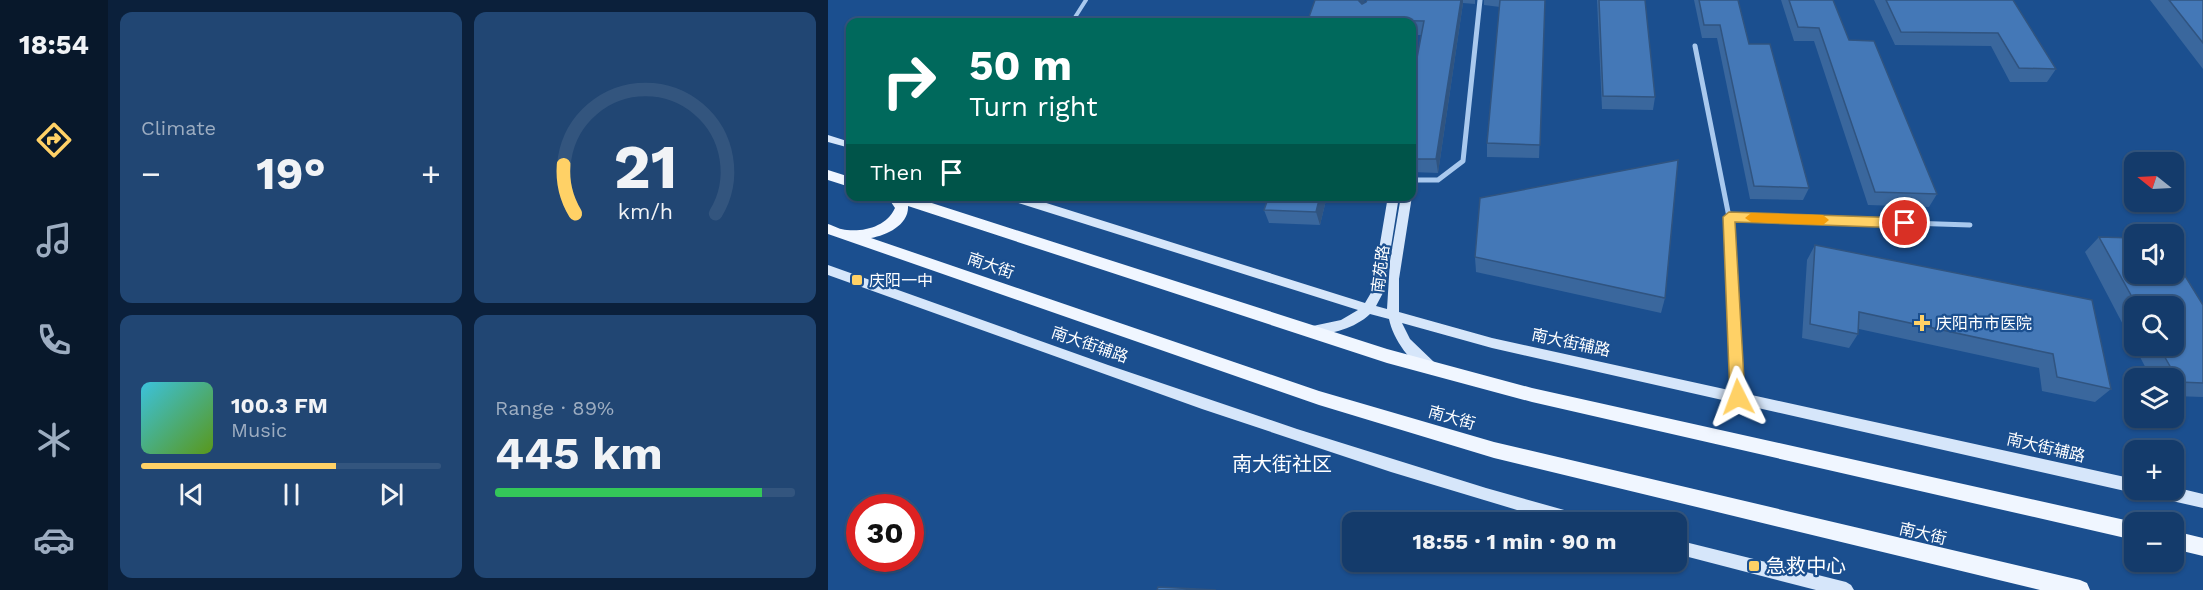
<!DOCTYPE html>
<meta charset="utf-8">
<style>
:root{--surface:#143b6b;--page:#214673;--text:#f1f3f6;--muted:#9dadc1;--line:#33557e;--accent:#ffd166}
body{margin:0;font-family:"Work Sans","Noto Sans SC",sans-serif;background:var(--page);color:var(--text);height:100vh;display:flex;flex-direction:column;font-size:22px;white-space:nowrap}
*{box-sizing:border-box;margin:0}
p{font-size:20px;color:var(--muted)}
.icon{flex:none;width:33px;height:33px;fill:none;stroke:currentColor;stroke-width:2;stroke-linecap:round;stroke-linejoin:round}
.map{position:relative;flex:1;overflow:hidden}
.details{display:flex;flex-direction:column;gap:12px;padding:12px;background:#0b203b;width:720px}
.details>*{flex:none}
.banner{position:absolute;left:18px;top:18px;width:570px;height:183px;border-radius:12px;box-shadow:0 2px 4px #0004,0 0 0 2px var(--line);background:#00695c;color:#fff;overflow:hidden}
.needle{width:39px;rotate:288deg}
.buttons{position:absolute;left:1296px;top:152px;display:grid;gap:12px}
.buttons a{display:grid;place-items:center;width:60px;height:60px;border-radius:12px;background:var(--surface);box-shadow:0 2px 4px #0004,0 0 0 2px var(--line);font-size:30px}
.speed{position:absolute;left:18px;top:494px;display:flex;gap:12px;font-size:30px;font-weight:700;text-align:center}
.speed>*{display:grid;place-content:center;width:78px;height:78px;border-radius:50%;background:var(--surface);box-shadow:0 2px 4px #0004,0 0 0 2px var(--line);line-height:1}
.speed .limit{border:9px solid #d22;background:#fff;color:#111}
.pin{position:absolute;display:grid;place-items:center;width:51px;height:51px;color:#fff;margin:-26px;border:3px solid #fff;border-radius:50%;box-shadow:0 2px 6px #0007}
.me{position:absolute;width:66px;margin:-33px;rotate:357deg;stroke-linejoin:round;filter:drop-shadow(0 0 4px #0008)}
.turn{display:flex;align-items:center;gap:21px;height:126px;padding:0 24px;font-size:27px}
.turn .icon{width:78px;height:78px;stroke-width:2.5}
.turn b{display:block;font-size:42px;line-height:51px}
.then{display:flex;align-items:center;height:57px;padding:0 24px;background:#0003;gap:12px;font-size:22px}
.big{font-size:45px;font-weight:700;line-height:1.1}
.details .card{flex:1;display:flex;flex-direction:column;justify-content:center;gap:9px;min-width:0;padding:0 21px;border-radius:12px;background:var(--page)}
.details .dial{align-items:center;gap:0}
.dial svg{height:156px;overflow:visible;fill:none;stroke:var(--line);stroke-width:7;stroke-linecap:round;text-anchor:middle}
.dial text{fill:var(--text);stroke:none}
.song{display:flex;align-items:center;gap:18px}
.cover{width:72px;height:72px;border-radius:9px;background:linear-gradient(135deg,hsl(190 70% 55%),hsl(90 70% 35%))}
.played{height:6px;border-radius:3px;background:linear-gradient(90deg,var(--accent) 65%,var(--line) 65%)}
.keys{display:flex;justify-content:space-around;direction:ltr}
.heat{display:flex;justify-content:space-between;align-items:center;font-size:33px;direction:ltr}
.charge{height:9px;border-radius:4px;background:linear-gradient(90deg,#34c759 89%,var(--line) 0)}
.details .tiles{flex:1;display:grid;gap:12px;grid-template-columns:repeat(2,1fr)}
.trip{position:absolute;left:514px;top:512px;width:345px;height:60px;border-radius:12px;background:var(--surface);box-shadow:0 2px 4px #0004,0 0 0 2px var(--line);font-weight:700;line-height:60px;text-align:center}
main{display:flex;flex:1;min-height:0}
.dock{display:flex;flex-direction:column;width:108px;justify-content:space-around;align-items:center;background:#08182b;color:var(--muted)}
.dock .icon{width:42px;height:42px}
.dock .current{color:var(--accent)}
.dock b{font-size:27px;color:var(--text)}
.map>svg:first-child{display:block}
</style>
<main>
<nav class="dock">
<b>18:54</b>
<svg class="icon current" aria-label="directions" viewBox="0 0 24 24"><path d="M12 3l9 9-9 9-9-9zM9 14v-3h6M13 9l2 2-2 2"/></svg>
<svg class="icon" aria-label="music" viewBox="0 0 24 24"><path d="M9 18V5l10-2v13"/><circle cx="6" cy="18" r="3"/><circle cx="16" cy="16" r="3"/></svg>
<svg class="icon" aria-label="phone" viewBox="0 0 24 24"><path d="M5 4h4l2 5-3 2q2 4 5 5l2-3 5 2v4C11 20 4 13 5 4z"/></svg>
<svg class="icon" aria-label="climate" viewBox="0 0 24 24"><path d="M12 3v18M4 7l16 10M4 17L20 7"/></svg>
<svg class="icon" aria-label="car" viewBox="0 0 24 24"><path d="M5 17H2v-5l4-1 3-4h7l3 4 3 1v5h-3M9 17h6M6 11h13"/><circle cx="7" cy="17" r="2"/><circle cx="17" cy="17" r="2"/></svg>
</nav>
<section class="details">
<div class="tiles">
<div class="card"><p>Climate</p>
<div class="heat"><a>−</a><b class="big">19°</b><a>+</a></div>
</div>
<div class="card dial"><svg viewBox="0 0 100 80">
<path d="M14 69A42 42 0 1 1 86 69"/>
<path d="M14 69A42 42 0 0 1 8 44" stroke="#ffd166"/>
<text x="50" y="56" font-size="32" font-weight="700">21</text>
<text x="50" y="72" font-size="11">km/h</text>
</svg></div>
<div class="card">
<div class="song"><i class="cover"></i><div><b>100.3 FM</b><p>Music</p></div></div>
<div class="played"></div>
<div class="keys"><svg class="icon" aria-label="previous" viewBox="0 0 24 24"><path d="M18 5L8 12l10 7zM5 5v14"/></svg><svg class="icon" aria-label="pause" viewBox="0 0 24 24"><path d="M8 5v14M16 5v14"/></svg><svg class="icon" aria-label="next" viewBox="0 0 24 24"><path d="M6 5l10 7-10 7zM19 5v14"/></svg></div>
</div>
<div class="card"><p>Range · 89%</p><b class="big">445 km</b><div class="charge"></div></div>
</div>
</section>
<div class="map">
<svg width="1375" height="590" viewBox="0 0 1375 590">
<rect width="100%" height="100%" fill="#1b4f8f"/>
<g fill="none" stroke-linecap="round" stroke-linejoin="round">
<!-- lane -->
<polyline stroke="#a9c9ee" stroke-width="4" points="244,22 258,0"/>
<!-- street-far1 -->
<g stroke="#a9c9ee" stroke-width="5">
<polyline points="867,46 901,217 903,252"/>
<polyline points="584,180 610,180 635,161 652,0"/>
<polyline points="901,217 1142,225"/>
</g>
<!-- street -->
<polyline stroke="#a9c9ee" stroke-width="7" points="903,250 910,397"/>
<!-- secondary -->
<g fill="#d6e6fa" fill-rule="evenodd">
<polygon points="0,135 22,142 22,148 0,142"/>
<path d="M584 194V196L571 279V312L664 338 1306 479V489H1312L1306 493 664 348 574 323 582 339 607 363 608 367 607 371 602 372C583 365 565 339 561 319L542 314C526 329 505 333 484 336L480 335 478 331 480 327 513 320 530 310 178 199 177 196H196L537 303 544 291 560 196H571L556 291 548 306 559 309 562 261 573 196H584Z"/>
<polygon points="0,265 280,365 469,429 658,488 754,515 759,517 761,522 729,522 563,472 374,409 0,275"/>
<polygon points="1346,487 1375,494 1375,508 1322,496 1317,494 1315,489 1346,489"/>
<polygon points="849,540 1018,582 1023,585 1026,590 988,590 849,554"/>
</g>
<!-- primary -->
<g fill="#f0f6ff" fill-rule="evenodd">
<polygon points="0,170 22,177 22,187 0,180"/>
<path d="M59 196H82L559 349 704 388 1306 522V540L704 402 559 363 80 206C81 225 59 235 43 238L491 391 666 442 1252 580 1259 583 1262 590H1212L666 458 491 405 0 234V224C6 226 13 230 19 230 37 232 59 226 67 208Z"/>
<polygon points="1346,531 1375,538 1375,556 1346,549"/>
</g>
</g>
<!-- wall -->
<g fill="#3a679d" fill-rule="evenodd">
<polygon points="539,0 647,0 647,4 635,3 610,173 584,172 584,84 593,35 584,35 584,22 483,22 481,17 536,4 538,2"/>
<polygon points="656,0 717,0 711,158 659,157 659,143 672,7 656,5"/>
<polygon points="769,0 817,0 827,97 825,110 774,109"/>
<polygon points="866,0 910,0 921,44 981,188 975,200 922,199 889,38 874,38"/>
<polygon points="953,0 1005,0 1021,40 1109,194 1101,207 1040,205 986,41 966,41"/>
<polygon points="1046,0 1185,0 1228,69 1219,82 1182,82 1163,46 1067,45"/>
<polygon points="1322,0 1375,0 1375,69"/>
<polygon points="441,196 499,196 492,225 441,223 436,210"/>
<path d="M1271 237 1375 305V397L1346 396V378H1323L1257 252ZM1306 306H1346V345H1306Z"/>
<polygon points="987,245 1264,300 1283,389 1267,402 1214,391 1211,368 1031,329 1030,334 1021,348 974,338 979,260"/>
<polygon points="647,257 837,298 833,313 648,272"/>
</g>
<!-- shaded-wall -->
<g fill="#305480">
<polygon points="530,0 537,0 533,14"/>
<polygon points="633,0 635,0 635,3 610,173 608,159"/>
<polygon points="492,196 499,196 492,225 488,212"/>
</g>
<!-- building -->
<g fill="#4478b7" stroke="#305480" stroke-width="1.5">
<polygon points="487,0 530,0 534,4 538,2 539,0 633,0 608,159 584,159 584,84 596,21 540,20 539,22 498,22 499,18 481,17"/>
<polygon points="672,0 717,0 712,145 659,143"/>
<polygon points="771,0 817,0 827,97 775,96"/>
<polygon points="871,0 910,0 921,44 942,44 981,188 926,186 892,25 876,25"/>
<polygon points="961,0 1005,0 1021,40 1046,41 1109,194 1047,192 991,28 970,27"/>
<polygon points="1058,0 1185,0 1228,69 1191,68 1170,33 1073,32"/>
<polygon points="1341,0 1375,0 1375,43"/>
<polygon points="850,160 837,298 647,257 652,198"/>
<polygon points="441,196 492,196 488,212 436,210"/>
<polygon points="1271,237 1306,238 1306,273 1346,273 1346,258 1375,305 1375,383 1351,382 1330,345 1346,345 1346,306 1309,306"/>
<polygon points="987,245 1264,300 1283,389 1229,377 1225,354 1031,312 1030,334 982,324"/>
<polygon points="330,587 388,590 329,590"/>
</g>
<!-- route -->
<polygon fill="#ffd166" stroke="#a68842" stroke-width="1.5" points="901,212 1077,218 1083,223 1077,228 907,222 917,397 915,402 910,404 904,402 902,397 895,217"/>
<!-- slow -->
<polygon fill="#f59e0b" points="923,213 995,215 1001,220 995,225 923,222 917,218"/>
<!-- markers -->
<g fill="#ffd166" stroke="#1b4f8f" stroke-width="2">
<rect x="23" y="274" width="12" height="12" rx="3"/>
<path d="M1091 314h6v6h6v6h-6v6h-6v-6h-6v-6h6z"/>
<rect x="920" y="560" width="12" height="12" rx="3"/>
</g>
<g text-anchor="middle" stroke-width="4.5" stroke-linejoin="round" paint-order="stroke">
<!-- street labels -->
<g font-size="16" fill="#fff" stroke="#1b4f8f">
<text transform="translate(163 265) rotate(19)" y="6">南大街</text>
<text transform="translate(552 269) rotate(-83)" y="6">南苑路</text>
<text transform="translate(743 342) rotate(12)" y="6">南大街辅路</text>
<text transform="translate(262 344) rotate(19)" y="6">南大街辅路</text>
<text transform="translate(624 417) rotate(16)" y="6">南大街</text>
<text transform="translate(1218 447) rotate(13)" y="6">南大街辅路</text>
<text transform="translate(1095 533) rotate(13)" y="6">南大街</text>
</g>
<!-- poi labels -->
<g font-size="16" fill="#fff" stroke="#1b4f8f" text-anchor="start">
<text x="41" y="286">庆阳一中</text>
<text x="1108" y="329">庆阳市市医院</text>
</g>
<!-- quarter labels -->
<g font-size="20" fill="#fff" stroke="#1b4f8f">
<text x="454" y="471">南大街社区</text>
</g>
<!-- near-poi labels -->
<g font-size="20" fill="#fff" stroke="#1b4f8f" text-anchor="start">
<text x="938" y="573">急救中心</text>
</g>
</g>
</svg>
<div class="buttons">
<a><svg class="needle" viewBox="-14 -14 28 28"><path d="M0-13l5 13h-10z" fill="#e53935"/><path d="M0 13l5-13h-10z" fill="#9dadc1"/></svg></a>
<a><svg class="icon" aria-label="sound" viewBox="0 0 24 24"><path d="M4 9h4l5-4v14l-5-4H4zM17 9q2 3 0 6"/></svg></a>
<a><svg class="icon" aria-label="search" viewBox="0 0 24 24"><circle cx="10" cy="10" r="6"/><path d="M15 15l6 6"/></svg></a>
<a><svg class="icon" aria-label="layers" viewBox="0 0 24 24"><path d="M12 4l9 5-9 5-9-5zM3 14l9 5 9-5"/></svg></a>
<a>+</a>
<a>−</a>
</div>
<div class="speed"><div class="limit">30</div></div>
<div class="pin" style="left:1077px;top:223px;background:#d93025"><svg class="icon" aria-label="arrive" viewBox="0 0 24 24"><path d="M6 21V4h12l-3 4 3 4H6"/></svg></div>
<svg class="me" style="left:910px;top:397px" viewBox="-20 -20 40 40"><path d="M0-17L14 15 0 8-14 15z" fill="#ffd166" stroke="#fff" stroke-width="4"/></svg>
<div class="trip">18:55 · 1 min · 90 m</div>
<div class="banner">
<div class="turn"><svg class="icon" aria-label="right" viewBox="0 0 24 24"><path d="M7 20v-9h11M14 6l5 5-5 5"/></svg><div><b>50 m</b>Turn right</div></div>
<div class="then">Then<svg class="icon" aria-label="arrive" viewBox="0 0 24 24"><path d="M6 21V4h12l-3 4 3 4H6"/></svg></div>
</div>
</div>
</main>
